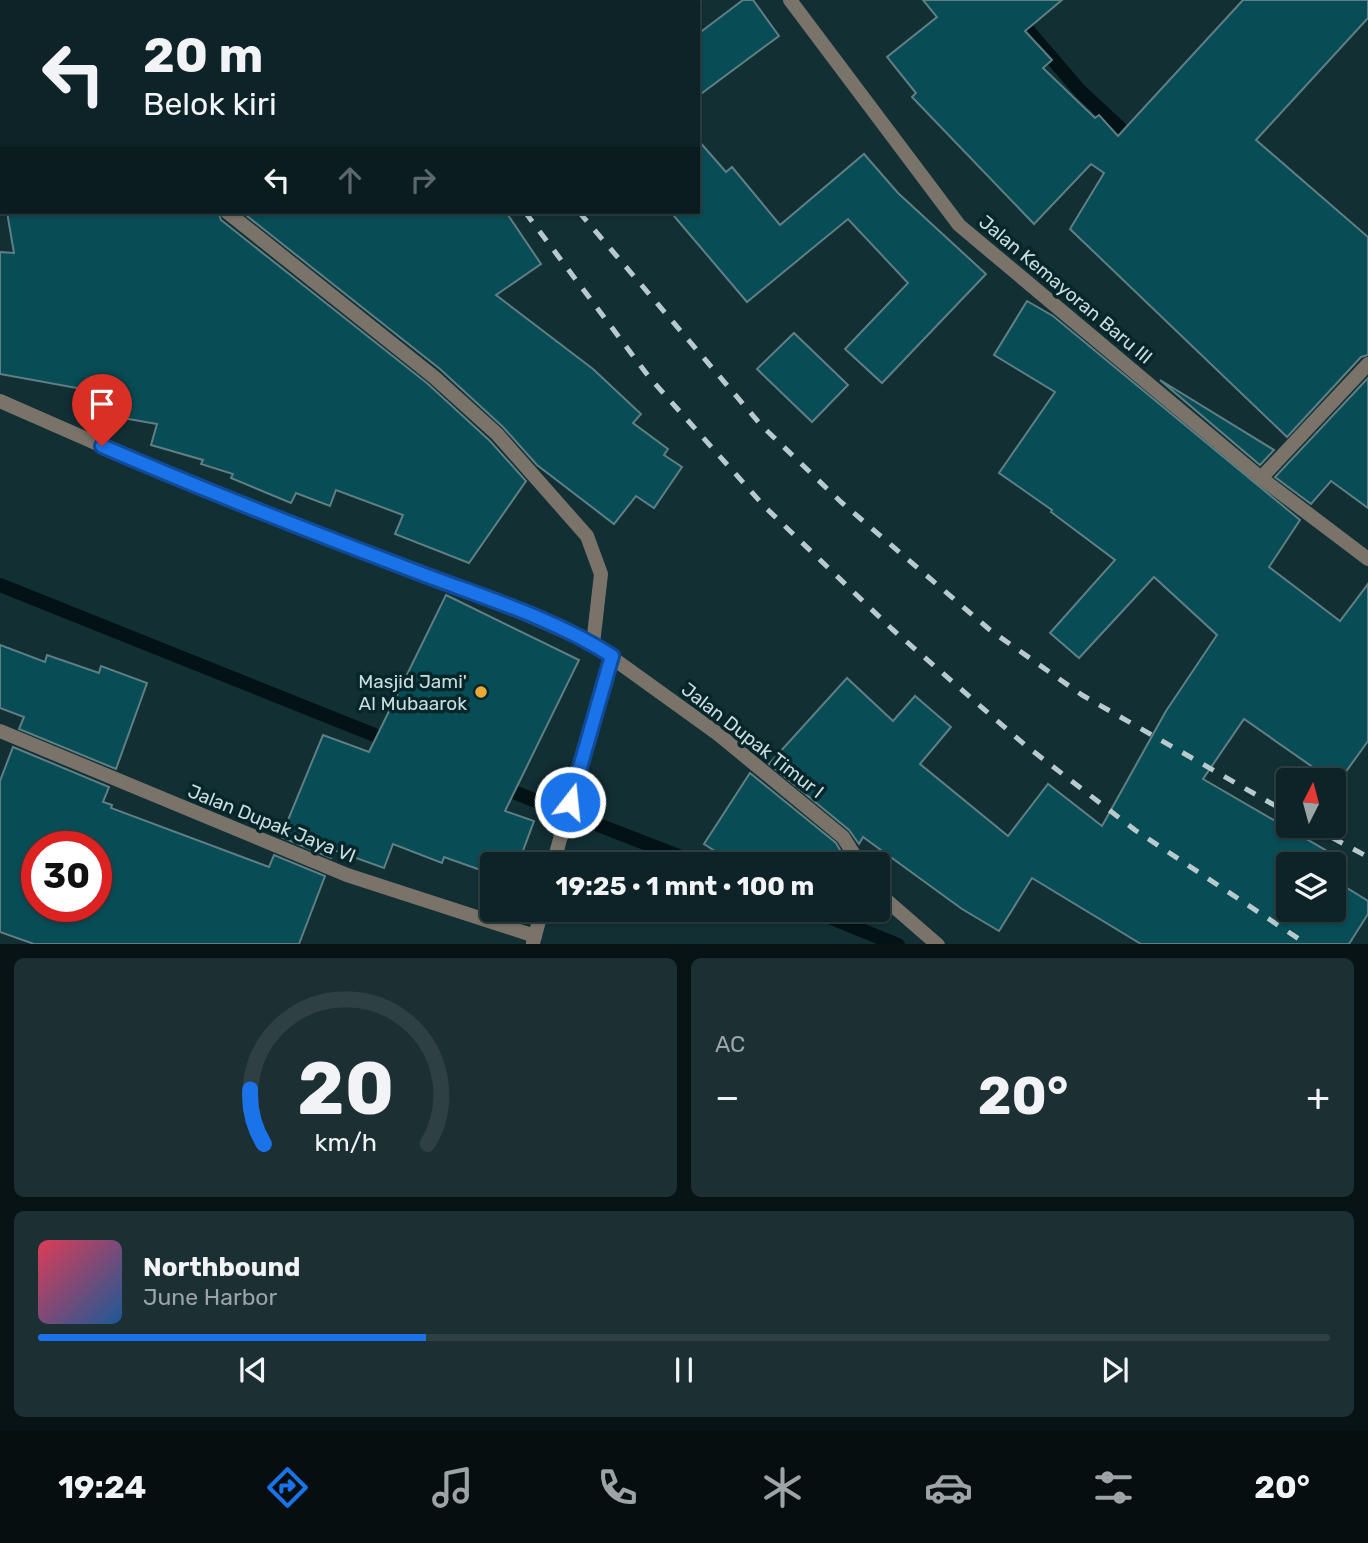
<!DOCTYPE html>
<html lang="id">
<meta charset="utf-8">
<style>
:root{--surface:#0e2327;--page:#1c2f33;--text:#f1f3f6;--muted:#9ba4a7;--line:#2e4044;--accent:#1a73e8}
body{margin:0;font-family:Rubik,sans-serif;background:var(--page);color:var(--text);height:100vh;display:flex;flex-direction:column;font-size:26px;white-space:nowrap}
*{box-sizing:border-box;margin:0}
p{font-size:23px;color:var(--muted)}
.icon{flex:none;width:38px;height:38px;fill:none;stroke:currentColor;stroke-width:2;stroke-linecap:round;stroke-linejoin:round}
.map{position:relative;height:944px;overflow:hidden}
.sheet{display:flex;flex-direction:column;gap:14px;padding:14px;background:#081315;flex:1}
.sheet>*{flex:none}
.hud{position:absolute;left:0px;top:0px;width:700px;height:214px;box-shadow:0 2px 5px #0004,0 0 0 2px var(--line);background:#0e2327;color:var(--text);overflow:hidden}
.needle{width:46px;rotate:6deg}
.controls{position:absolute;left:1276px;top:768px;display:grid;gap:14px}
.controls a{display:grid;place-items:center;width:70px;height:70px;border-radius:7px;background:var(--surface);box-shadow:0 2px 5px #0004,0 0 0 2px var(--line);font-size:35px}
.speed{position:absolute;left:21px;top:831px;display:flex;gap:14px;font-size:35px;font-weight:700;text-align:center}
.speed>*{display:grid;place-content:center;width:91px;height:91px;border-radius:50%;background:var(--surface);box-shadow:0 2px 5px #0004,0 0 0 2px var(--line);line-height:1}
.speed .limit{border:10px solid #d22;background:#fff;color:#111}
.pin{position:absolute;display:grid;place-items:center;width:60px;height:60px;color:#fff;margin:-72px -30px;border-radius:50% 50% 50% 0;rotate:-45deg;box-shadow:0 0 7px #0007}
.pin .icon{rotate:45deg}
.me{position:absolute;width:77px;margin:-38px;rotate:16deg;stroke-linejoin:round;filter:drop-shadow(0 0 5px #0008)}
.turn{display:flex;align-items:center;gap:24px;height:147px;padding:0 28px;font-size:32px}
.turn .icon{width:91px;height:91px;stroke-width:2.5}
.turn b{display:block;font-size:49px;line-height:60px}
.lanes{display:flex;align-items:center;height:66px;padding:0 28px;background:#0003;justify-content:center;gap:35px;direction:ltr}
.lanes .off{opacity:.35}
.big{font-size:52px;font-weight:700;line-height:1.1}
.sheet .tile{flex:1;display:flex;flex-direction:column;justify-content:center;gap:10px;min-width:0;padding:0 24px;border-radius:10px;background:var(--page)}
.sheet .dial{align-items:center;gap:0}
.dial svg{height:182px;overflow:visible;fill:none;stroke:var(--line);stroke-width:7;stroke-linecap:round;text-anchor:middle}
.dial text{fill:var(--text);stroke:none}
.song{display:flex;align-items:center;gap:21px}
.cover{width:84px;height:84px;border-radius:10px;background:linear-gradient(135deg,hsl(350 70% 55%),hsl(210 70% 35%))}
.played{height:7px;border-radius:4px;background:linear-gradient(90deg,var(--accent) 30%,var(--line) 30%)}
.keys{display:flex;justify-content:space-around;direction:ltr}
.heat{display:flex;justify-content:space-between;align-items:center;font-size:38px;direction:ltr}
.sheet .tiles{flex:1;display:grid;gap:14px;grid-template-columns:1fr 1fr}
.tile:last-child{grid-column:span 2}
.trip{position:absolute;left:480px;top:852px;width:410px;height:70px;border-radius:7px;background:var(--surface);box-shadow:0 2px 5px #0004,0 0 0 2px var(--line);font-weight:700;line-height:70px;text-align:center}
.tab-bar{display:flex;height:112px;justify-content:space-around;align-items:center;background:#060e10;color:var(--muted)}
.tab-bar .icon{width:49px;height:49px}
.tab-bar .on{color:var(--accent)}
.tab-bar b{font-size:32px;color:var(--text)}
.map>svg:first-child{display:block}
</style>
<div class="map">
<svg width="1368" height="945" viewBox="0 0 1368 945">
<rect width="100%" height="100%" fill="#122f34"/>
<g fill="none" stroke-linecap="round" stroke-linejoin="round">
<!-- stream -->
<g stroke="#021215" stroke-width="14">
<polyline points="1002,0 1080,91 1137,144"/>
<polyline points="0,585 392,742"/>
<polyline points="498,786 699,864"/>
<polyline points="812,910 898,945"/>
</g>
</g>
<!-- building -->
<g fill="#084c55" stroke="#607f85" stroke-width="2" fill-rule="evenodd">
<polygon points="743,0 753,0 779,36 698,96 698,34"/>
<polygon points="923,0 1062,0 1025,31 1052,60 1043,68 1095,118 1099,115 1118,136 1243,0 1368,0 1368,18 1256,140 1368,237 1368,355 1361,357 1287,437 1070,229 1104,173 1091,164 1034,224 912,97 916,93 887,57 937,17"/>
<polygon points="698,140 726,172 732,167 780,225 864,154 898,193 986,274 882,383 845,349 908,283 848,219 747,302 674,216 678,212 698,212"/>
<polygon points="7,212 218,212 221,220 428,384 490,441 526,481 469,563 395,534 403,515 336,490 330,506 296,493 291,503 231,478 233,474 201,464 203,460 151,445 157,424 117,417 121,396 0,374 0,252 14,253"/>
<polygon points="242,212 506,212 541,264 496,295 593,369 641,414 633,423 668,449 664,455 682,467 654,508 636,496 614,524 537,465 503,427 440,369"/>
<polygon points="1027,301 1053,316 1300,520 1269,567 1340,621 1368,584 1368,741 1337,784 1244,719 1203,779 1339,858 1334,868 1334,864 1288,864 1288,910 1334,910 1334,880 1368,901 1368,914 1349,944 1141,944 1032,878 999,931 962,909 863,837 859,844 849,830 769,764 847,678 893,721 915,696 951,727 920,764 1008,836 1048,784 1102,826 1166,711 1217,635 1154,577 1079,658 1050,633 1115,560 1051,512 1052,510 999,473 1055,392 994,355"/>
<polygon points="794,333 848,385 812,422 757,369"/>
<polygon points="1368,378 1368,508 1331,481 1311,504 1275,477"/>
<polygon points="1160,380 1274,450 1260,465"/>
<polygon points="446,595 579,660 505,811 534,821 518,864 492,864 492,874 444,857 442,863 393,844 384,868 334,850 331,858 281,837 323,735 369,752"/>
<polygon points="0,645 45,662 47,655 99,673 101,666 147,683 116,769 19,729 24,717 0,708"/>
<path d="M13 747 109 787 103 802 112 805 111 808 269 867 274 855 325 876 299 944H34L0 932V781ZM37 847H96V906H37Z"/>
<polygon points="750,773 836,843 848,864 735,864 704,844"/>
</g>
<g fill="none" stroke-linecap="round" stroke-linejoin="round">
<!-- street -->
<g stroke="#7a736a" stroke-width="14">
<polyline points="790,0 959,225 1261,478 1368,559"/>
<polyline points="0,124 2,124"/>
<polyline points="227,212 434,377 497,434 587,536 601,574 593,644"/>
<polyline points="0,401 203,490 525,614 593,644 718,734 843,837 860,864"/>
<polyline points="1261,478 1368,364"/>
<polyline points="0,731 347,875 535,936"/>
<polyline points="553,864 612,656"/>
<polyline points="877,892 938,945"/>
<polyline points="533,943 542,910"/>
</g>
<!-- rail -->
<g stroke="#b8cacd" stroke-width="5" stroke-dasharray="12 12" stroke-linecap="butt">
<polyline points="394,0 395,2"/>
<polyline points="424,0 425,2"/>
<polyline points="525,212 649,377 765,507 892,629 1025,745 1135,830 1308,945"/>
<polyline points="579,212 761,425 841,502 990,630 1082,695 1288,813"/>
<polyline points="1311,826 1368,857"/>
</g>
</g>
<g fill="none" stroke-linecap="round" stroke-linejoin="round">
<!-- route casing -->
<g stroke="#114b97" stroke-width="18">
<path id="route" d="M102 446C206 491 311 532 417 572 482 597 554 618 612 656L570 802"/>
</g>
<!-- route -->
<use href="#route" stroke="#1a73e8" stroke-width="12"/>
</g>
<!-- markers -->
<circle fill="#eaaa38" stroke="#07262a" stroke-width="2.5" cx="481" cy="692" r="7"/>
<g text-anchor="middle" stroke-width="7" stroke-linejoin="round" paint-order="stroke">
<!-- street labels -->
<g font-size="19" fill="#cbdcdf" stroke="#07262a">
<text transform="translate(1066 289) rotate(40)" y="7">Jalan Kemayoran Baru III</text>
<text transform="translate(753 740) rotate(38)" y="7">Jalan Dupak Timur I</text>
<text transform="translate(272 823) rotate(22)" y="7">Jalan Dupak Jaya VI</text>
</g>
<!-- poi labels -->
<g font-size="19" fill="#cbdcdf" stroke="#07262a" text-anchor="end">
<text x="467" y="688">Masjid Jami'<tspan x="467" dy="22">Al Mubaarok</tspan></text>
</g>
</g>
</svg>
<div class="controls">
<a><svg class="needle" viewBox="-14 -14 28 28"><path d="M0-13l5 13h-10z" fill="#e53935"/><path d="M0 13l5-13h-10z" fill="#9ba4a7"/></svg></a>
<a><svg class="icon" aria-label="layers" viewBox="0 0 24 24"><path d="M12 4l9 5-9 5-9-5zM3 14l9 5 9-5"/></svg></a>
</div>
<div class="speed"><div class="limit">30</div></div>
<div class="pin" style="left:102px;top:446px;background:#d93025"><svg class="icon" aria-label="arrive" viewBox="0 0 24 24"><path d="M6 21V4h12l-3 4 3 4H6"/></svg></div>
<svg class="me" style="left:570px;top:802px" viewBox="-20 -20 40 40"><circle r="17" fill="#1a73e8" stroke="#fff" stroke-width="3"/><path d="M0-11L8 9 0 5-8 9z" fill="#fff"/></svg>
<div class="trip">19:25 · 1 mnt · 100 m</div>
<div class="hud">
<div class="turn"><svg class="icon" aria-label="left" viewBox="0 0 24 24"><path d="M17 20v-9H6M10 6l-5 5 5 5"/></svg><div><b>20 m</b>Belok kiri</div></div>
<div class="lanes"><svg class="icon" aria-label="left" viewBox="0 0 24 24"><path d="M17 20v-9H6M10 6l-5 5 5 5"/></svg><svg class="icon off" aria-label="ahead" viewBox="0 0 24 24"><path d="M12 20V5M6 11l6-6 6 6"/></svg><svg class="icon off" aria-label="right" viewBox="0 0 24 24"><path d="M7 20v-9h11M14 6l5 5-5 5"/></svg></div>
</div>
</div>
<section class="sheet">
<div class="tiles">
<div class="tile dial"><svg viewBox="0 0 100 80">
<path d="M14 69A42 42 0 1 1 86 69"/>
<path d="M14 69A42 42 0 0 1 8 45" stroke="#1a73e8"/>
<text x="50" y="56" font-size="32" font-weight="700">20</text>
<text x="50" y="72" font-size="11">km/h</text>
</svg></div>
<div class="tile"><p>AC</p>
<div class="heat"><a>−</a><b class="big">20°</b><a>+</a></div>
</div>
<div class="tile">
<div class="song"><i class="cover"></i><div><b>Northbound</b><p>June Harbor</p></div></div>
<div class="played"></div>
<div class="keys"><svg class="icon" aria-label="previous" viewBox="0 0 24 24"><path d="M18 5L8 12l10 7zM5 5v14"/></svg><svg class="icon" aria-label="pause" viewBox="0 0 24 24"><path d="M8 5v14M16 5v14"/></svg><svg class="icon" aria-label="next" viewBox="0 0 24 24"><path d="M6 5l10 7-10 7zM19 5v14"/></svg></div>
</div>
</div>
</section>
<nav class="tab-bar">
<b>19:24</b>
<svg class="icon on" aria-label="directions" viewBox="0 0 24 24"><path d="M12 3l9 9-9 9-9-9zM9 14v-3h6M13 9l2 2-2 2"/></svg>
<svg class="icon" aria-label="music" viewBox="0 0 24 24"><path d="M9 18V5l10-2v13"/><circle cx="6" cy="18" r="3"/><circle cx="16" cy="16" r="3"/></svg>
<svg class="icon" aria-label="phone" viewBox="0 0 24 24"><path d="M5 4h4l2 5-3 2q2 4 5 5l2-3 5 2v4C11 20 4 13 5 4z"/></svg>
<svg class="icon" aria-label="climate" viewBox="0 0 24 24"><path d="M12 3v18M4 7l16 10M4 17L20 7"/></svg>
<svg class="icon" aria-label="car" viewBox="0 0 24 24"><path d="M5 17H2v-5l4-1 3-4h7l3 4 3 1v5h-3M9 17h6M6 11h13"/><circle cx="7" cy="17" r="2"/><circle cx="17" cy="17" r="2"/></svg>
<svg class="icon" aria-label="filters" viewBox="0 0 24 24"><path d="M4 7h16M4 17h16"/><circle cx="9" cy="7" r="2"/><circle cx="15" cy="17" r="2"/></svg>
<b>20°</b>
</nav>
